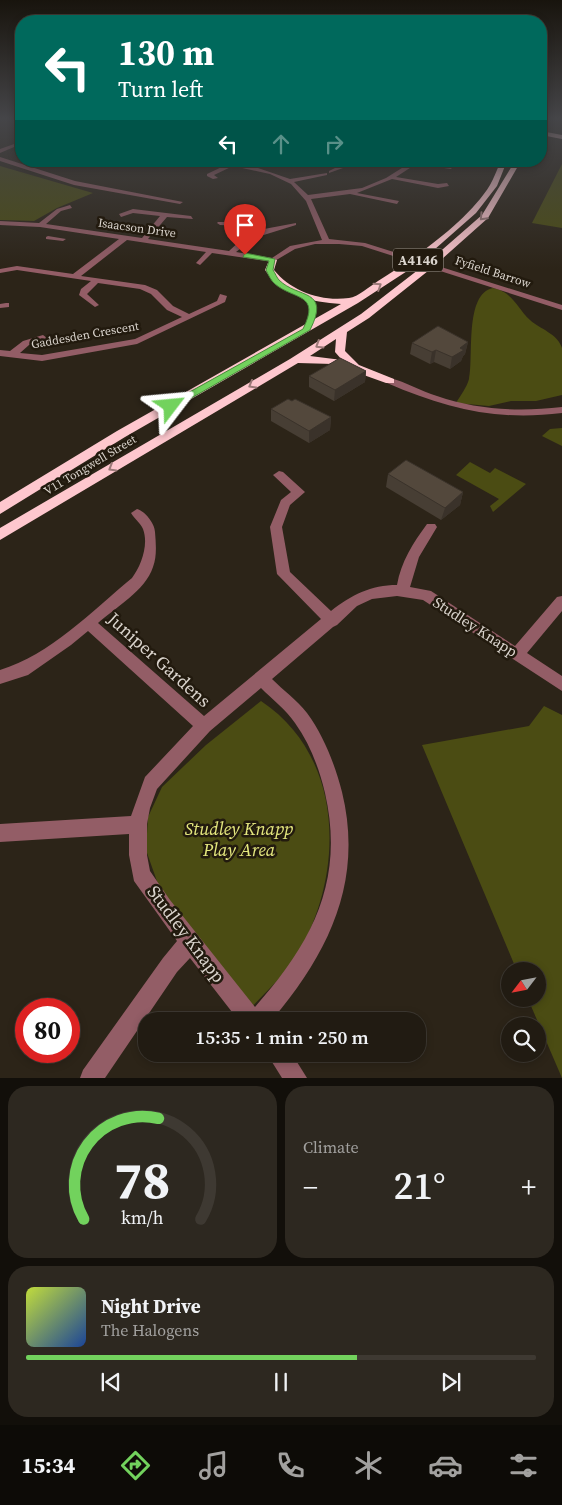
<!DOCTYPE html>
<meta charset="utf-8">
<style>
:root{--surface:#211b12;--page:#2d2820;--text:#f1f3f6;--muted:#a2a19f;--line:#3e3932;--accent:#72d25d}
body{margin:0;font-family:"Source Serif 4",serif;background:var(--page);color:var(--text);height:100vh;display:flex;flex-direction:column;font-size:19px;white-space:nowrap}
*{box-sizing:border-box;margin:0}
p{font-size:16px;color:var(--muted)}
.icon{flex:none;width:28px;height:28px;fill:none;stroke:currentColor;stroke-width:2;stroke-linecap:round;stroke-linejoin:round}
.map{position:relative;height:1078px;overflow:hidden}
.details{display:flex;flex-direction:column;gap:8px;padding:8px;background:#120f0a;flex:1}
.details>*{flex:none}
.guide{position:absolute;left:15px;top:15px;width:532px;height:152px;border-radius:20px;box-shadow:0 2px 8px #0003,0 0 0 1px var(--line);background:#00695c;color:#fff;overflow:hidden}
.needle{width:32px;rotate:238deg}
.fabs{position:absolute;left:501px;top:962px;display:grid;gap:10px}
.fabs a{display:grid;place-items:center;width:45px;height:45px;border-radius:50%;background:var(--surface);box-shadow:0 2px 8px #0003,0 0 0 1px var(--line);font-size:25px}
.speed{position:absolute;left:15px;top:998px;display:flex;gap:10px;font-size:25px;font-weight:700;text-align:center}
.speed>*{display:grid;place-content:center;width:65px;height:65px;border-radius:50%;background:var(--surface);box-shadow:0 2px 8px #0003,0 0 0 1px var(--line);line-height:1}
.speed .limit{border:8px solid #d22;background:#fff;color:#111}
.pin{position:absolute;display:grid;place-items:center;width:42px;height:42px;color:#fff;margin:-51px -21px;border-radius:50% 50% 50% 0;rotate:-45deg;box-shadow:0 0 5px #0007}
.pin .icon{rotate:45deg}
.me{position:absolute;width:55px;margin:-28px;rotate:61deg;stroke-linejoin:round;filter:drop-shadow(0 0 4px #0008)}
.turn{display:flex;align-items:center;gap:18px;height:105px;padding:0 20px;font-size:22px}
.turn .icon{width:65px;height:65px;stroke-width:2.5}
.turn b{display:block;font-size:35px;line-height:42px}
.lanes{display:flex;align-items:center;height:48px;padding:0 20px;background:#0003;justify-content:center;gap:25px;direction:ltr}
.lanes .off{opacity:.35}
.big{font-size:38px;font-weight:600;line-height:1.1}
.details .tile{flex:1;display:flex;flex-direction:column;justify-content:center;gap:8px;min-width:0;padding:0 18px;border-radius:20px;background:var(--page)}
.details .dial{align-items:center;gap:0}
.dial svg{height:130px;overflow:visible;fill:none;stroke:var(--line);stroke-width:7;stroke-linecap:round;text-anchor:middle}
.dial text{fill:var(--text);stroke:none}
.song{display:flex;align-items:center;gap:15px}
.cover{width:60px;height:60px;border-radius:8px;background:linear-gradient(135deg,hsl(70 70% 55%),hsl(220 70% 35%))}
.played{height:5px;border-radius:2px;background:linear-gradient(90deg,var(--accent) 65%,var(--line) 65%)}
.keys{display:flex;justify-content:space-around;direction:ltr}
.heat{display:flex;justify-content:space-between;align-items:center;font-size:28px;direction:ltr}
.details .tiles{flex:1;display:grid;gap:8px;grid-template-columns:1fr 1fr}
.tile:last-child{grid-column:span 2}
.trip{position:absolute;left:138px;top:1012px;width:288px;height:50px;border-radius:20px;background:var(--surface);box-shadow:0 2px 8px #0003,0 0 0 1px var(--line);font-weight:600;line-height:50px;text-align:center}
.dock{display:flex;height:80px;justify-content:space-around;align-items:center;background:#0d0b07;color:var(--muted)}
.dock .icon{width:35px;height:35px}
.dock .active{color:var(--accent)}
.dock b{font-size:22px;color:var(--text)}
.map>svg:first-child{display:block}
</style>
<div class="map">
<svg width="562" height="1078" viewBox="0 0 562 1078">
<rect width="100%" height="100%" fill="#2c2418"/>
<!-- green -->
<g fill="#4b4c13">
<polygon points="562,164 562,228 532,223"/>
<polygon points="0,166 93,193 57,208 34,221 0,220"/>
<path d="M493 288C513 292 517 308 530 320 540 329 558 334 562 348 562 358 562 383 562 395L536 401H511L489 406 456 403C460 396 467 387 469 379 474 357 464 294 493 288Z"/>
<polygon points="562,428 562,446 542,436 550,429"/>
<polygon points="470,462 490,473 495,468 526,484 493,512 490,506 499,499 456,475"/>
<path d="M261 701C347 758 345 879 294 960 283 977 265 992 251 1008L159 887 146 850 148 817 162 787 206 745Z"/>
<polygon points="544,706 562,715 562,1078 528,999 538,999 538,971 517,971 422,745 529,726"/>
</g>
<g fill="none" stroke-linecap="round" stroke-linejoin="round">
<!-- minor -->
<g fill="#935d66" fill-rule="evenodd">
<polygon points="17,143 21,144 0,153 0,149"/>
<polygon points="0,157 75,181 183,202 180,204 74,185 0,161"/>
<polygon points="211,161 252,167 265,161 273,161 258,168 290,179 327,173 327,175 294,182 308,195 362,188 386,178 413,161 453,166 451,169 416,164 396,177 438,184 447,183 449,186 438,188 392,179 357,193 399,201 397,204 350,194 311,199 329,239 365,243 562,305 562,310 362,246 339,244 315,244 295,249 273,262 212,253 200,265 196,263 206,252 127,240 81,276 145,285 157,290 173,306 189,314 217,301 220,294 227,296 225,302 137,344 42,361 0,356 0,350 10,351 23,341 43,335 47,338 46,340 29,345 20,353 42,355 135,339 182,317 167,310 151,294 140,289 98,283 87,294 99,305 95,307 79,295 81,289 91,281 17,270 0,273 0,269 17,266 73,274 119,239 40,227 0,225 0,221 39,223 57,209 70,205 72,208 61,211 46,224 142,238 160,216 133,213 121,217 119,214 133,209 191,216 193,219 167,217 148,239 229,251 242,239 258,231 246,226 220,225 217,223 218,222 247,222 264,229 296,223 296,225 254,238 236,252 272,258 290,246 322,240 306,201 291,184 270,174 233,166 214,175 218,178 213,179 207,176 207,174 226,165"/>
<polygon points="341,161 347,161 343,168 329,173 329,171 339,166"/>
<polygon points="48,236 66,239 63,241 46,239 46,237"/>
<polygon points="6,303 9,303 9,307 0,308 0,304"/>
<path d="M390 378C406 382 421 391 437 396 478 410 519 412 562 407V413C497 421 447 409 387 383V379Z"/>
<path d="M279 471 283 472 305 492 290 505 282 527 290 572 331 611C351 595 371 585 397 585 401 562 413 543 427 524H435L437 527 419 557 410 587 431 591 515 646 557 597 562 596V611L527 653 562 676V691L423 600 397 596 372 599 357 606 337 625 333 627 272 679C283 690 297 700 307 713 324 736 335 765 342 792 364 882 328 954 271 1021H239L190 958 177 972 105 1078H80L83 1070 163 958 177 941 134 881 129 855V834L0 842V824L131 816 145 777 193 726 88 631 71 645 28 675 0 684V670C50 655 92 611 132 578 141 566 149 545 143 529 141 524 134 518 131 513L137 509C145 511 155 524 155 532 156 544 157 557 153 567 145 591 116 607 98 623L204 716 321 619 277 574 270 527 281 500 291 492 273 475ZM261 688C272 699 286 710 295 723 310 744 319 768 325 793 345 881 312 943 255 1007L170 900 150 871 147 855V824L150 808 157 789 210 731Z"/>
<polygon points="267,1054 292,1054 307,1078 282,1078"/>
</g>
<!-- highway -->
<g fill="#fec7ce" fill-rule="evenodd">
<polygon points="541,131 562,135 562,139 541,135"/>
<path d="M501 161H507L497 186 476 213 418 264 358 303 125 437 0 514V502L117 431 341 304C311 302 283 296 265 270L270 258 277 260 274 270C291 291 321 302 349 298 358 297 370 286 378 281 414 259 468 221 490 185 494 178 497 169 501 161Z"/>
<path d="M515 161H521L488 218 433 267 369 318 347 332 345 351 359 365 394 379V383H386L333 364 298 363 0 540V528L290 359 361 314 427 263 482 215ZM336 339 335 352 342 360 310 356Z"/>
</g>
</g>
<!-- wall -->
<g fill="#473e34">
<polygon points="468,342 465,354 463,356 461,361 450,369 434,362 430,364 410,354 412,343"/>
<polygon points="366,371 365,382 334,401 309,387 309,376"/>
<polygon points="292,401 331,417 330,430 309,443 271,421 271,409"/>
<polygon points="388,474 463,492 460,505 441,520 386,487"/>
</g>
<!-- shaded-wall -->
<g fill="#3a322a">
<polygon points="468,342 465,354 463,356 461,361 450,369 452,357 460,348"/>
<polygon points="436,350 434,362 430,364 432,352"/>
<polygon points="366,371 365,382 334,401 335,390"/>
<polygon points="331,417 330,430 309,443 309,431"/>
<polygon points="463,492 460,505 441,520 445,508"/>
</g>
<!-- building -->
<g fill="#53483c" stroke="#3a322a">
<polygon points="438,326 468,342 460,348 464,350 452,357 436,350 432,352 412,343"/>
<polygon points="340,358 366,371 335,390 309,376"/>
<polygon points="288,399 292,401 295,399 331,417 309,431 271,409"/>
<polygon points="406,460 463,492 445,508 388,474"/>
</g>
<!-- one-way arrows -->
<defs><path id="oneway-chevron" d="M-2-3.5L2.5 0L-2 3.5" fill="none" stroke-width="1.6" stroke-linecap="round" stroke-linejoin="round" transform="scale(1.25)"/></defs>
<g stroke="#9b7978">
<use href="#oneway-chevron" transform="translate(483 217) rotate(133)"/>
<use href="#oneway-chevron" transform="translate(378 286) rotate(-33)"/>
<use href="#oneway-chevron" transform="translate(319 345) rotate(148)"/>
<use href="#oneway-chevron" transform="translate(252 385) rotate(150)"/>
<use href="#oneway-chevron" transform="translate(112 468) rotate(149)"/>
</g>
<!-- sky -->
<linearGradient id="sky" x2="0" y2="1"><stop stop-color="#18140d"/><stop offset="0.44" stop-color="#454548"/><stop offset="1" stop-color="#454548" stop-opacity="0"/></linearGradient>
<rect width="562" height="269" fill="url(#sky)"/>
<!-- route -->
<path fill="#72d25d" stroke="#4a883c" d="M245 253 275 259 273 270C275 273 277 278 279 280 298 299 331 288 310 330L174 408H168V404L303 329C321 293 294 300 275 284 271 281 268 274 266 270L269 261 243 257Z"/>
<g text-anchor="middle" stroke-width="5" stroke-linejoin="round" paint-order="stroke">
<!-- far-street labels -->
<g font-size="12" fill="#dad4cd" stroke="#221a0e">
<text transform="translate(137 228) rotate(8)" y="4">Isaacson Drive</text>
<text transform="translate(493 272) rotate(18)" y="4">Fyfield Barrow</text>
<text transform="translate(85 335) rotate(-10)" y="4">Gaddesden Crescent</text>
<text transform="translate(90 465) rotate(-31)" y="4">V11 Tongwell Street</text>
</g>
<!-- shield labels -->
<rect fill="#221a0e" stroke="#a39c94" stroke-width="1" x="393" y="248.5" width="50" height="23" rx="4"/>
<g font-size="14" font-weight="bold" fill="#dad4cd">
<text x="418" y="265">A4146</text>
</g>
<!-- street labels -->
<g font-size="15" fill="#dad4cd" stroke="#221a0e">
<text transform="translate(475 627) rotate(33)" y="5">Studley Knapp</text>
</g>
<!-- near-street labels -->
<g font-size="18" fill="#dad4cd" stroke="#221a0e">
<text transform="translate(159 660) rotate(42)" y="6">Juniper Gardens</text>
<text transform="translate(186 934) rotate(53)" y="6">Studley Knapp</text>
</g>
<!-- near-park labels -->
<g font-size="18" font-style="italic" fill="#e4e77e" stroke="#221a0e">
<text x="239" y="835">Studley Knapp<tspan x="239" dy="21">Play Area</tspan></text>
</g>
</g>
</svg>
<div class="fabs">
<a><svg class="needle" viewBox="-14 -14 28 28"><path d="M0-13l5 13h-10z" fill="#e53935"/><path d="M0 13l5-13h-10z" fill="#a2a19f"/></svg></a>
<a><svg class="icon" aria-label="search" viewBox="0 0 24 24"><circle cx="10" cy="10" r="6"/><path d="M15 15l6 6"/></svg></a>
</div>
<div class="speed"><div class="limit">80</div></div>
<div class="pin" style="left:245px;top:255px;background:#d93025"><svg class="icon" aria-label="arrive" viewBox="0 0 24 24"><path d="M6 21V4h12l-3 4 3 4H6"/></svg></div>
<svg class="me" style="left:171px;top:406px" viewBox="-20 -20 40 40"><path d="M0-17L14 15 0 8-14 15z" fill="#72d25d" stroke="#fff" stroke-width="4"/></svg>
<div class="trip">15:35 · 1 min · 250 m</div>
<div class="guide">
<div class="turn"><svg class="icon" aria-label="left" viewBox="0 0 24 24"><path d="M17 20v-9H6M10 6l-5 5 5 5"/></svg><div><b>130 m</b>Turn left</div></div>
<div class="lanes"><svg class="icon" aria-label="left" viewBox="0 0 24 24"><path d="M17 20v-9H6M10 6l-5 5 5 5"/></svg><svg class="icon off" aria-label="ahead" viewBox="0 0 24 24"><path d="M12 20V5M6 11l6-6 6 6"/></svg><svg class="icon off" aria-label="right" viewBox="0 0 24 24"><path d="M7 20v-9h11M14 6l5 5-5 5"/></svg></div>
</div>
</div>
<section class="details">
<div class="tiles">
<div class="tile dial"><svg viewBox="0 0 100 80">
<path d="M14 69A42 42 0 1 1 86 69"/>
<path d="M14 69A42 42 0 0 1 60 7" stroke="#72d25d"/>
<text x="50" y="56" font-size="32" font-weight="700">78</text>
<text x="50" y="72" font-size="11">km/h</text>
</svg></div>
<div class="tile"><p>Climate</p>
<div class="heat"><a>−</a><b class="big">21°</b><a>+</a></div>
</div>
<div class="tile">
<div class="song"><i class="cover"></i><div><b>Night Drive</b><p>The Halogens</p></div></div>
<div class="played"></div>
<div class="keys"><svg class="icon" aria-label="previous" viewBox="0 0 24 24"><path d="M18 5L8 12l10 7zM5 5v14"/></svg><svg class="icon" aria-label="pause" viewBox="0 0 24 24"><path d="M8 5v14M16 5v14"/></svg><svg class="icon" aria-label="next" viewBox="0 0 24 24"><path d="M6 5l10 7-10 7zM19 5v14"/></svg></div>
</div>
</div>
</section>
<nav class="dock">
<b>15:34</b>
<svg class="icon active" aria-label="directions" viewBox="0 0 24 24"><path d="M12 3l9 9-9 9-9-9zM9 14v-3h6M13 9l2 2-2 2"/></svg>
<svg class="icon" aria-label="music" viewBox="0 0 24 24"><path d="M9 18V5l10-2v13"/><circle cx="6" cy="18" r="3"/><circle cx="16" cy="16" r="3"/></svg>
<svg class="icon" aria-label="phone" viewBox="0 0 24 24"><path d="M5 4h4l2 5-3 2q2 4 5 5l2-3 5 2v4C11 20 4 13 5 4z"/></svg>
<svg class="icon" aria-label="climate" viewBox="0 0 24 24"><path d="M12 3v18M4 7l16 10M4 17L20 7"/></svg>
<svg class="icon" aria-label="car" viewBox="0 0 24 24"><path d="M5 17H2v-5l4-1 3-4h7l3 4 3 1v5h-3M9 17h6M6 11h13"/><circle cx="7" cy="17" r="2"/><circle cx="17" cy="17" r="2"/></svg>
<svg class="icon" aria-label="filters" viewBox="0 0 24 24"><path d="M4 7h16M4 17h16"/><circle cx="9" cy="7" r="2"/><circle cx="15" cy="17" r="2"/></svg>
</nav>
